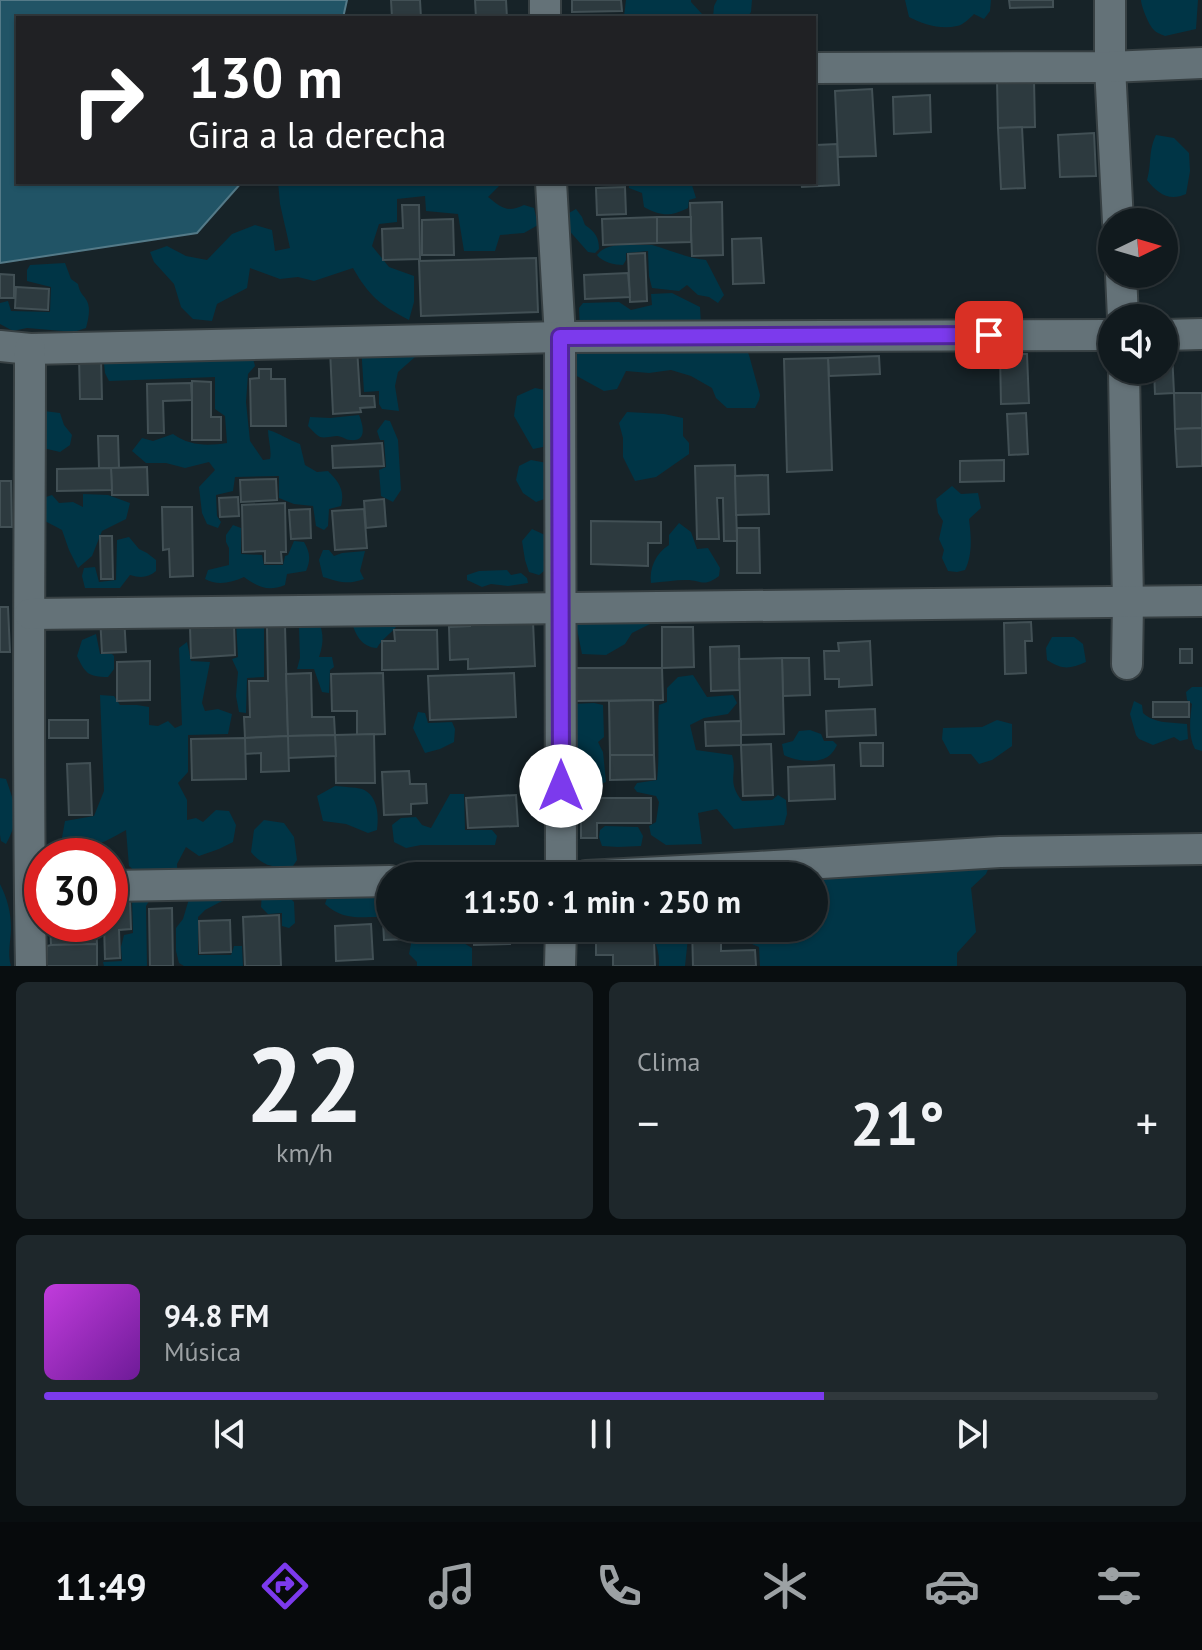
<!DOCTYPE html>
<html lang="es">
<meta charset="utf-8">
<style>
:root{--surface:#111a1e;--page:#1e272b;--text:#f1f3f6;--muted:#9ca1a4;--line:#30383c;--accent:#7c3aed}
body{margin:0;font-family:"PT Sans",sans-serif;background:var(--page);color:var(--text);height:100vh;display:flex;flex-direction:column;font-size:30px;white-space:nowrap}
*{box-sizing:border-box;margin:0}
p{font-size:26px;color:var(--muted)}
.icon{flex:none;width:44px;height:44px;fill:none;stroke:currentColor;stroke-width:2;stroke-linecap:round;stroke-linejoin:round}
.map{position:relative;height:966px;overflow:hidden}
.side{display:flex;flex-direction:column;gap:16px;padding:16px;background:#090e10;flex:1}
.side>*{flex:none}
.hud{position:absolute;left:16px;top:16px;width:800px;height:168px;border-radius:0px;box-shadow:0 2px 6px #0004,0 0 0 2px var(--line);background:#202124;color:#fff;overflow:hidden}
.needle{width:52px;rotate:85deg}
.buttons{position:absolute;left:1098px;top:208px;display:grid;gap:16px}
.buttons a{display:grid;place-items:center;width:80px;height:80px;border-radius:50%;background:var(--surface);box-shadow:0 2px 6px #0004,0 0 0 2px var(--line);font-size:40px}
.speed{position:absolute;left:24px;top:838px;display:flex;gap:16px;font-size:40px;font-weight:700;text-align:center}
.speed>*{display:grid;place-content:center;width:104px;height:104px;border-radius:50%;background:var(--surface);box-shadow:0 2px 6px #0004,0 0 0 2px var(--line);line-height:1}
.speed .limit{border:12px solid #d22;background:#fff;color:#111}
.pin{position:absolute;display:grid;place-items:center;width:68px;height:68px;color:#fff;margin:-34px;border-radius:16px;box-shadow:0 4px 12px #0006}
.me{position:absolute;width:88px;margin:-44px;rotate:0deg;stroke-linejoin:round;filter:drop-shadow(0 0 6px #0008)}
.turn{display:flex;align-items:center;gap:28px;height:168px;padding:0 40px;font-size:36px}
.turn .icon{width:104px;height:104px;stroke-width:2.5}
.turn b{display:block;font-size:56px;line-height:68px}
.big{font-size:60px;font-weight:700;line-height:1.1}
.side .widget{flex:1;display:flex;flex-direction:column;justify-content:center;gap:12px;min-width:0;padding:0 28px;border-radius:12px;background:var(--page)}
.side .dial{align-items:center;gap:0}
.dial b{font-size:104px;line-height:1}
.song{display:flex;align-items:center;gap:24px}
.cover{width:96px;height:96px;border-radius:12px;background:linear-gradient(135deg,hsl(290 70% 55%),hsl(280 70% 35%))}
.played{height:8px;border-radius:4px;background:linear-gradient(90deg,var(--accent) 70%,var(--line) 70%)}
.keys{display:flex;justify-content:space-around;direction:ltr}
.heat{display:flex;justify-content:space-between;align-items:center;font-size:44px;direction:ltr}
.side .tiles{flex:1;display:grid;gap:16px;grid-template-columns:1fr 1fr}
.widget:last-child{grid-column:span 2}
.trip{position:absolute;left:376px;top:862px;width:452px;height:80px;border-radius:40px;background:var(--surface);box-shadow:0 2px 6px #0004,0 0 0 2px var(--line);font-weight:700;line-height:80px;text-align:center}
.tab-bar{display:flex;height:128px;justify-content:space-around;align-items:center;background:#070a0c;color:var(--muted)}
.tab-bar .icon{width:56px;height:56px}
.tab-bar .current{color:var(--accent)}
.tab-bar b{font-size:36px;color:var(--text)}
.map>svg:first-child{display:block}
</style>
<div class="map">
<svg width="1202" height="966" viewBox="0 0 1202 966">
<rect width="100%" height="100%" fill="#172328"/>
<!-- green -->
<g fill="#003546">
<polygon points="626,0 691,0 691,2 702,14 698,18 605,18 609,15 624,16"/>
<polygon points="717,0 752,0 751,12 747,18 713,18 714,6"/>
<path d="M905 0H991L990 11 984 19 974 14C969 19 963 25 957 26 940 30 923 24 909 17Z"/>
<path d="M1141 0H1198L1196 29 1165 36C1161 34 1156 33 1153 29 1149 25 1141 6 1141 0Z"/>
<path d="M1156 135 1174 138 1189 153 1190 171 1186 194C1169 202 1157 193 1147 180 1152 163 1148 152 1156 135Z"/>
<path d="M278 182H508L499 186 488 197C502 208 507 213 524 205L534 208 538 225 524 233 500 235 495 251H464L458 214 426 211 425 196 397 199V222L379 224 372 246 389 267 414 276V302L409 320C380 305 369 296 353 268L314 281 298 277 280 279 250 268 247 288 217 304 212 321 193 319 181 307 174 284 154 262 150 252 167 246 186 256 207 260 232 234 255 225 272 230 275 251 290 248 280 204Z"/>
<path d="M629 182H691L696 198 689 200 688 208C670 217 661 216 644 207L642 193 629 188Z"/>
<path d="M576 209 582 217 585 225C595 232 599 237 599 249L595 253 588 252 566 227 567 214Z"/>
<path d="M652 245C670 250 687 258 706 260L724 295 718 303 709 297 698 295 687 285 679 291 652 288 649 276 648 251 626 253V260L623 265C615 265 602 262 597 255 607 240 635 246 652 245Z"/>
<path d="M65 263 71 279 78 284C80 294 83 294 87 301 91 309 88 320 86 328L74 332 27 328 13 331 0 324V303L8 301 11 311 50 312 51 287 27 281V270L30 265Z"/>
<polygon points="672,293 700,307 701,324 737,329 749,355 760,395 759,400 755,408 727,408 716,398 712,388 691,376 671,370 649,373 626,371 617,389 604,391 575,375 567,353 580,330 579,308 583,303 619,302 631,310 652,305 651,294"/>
<polygon points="360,326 365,339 413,343 415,357 398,372 395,386 399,411 382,409 379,404 379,391 364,392 361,346 346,327"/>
<path d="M251 351 255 366 248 374 246 402 250 441 263 460 270 459C272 451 268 439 268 430 280 433 288 440 300 444L305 465 317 472 328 471C339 482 345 490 341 506L329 509 328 526 324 530 316 526 313 506 294 504 279 498V476L235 477 233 491 216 495 217 516 221 522 218 528 207 524 202 513 199 487 215 470 209 462 185 468 166 463H146L132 451 142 438 153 441 173 434C190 446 207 446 227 443L225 416 215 409V377L109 381 105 373 103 355Z"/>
<polygon points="535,388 545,390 550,412 543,447 533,449 514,416 517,396"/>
<polygon points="44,411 60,413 64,425 72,435 70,445 60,452 43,448"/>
<polygon points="627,412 664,414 683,418 683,436 689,443 689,454 656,477 635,481 623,457 623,438 619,423"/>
<path d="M359 415C363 425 368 442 350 440 346 440 342 436 337 436 319 438 321 440 308 426L310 417 330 418Z"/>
<polygon points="385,420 390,421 398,440 401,490 393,502 381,496 379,470 386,467 384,440 380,440 377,431"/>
<polygon points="531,460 547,463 550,497 536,502 523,493 516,480 519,466"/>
<path d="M952 486 961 494 978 493 981 508 969 519C971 535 973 554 965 570L957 572 948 571 942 558 944 550 939 539 943 521 938 513 936 499Z"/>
<polygon points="83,494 108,495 130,503 126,519 102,531 92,556 78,568 69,550 62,530 43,520 40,499 52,495 59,503 73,502 83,507"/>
<path d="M679 523 691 532 697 549 708 548 720 568 719 576C703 588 702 580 686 580 675 580 663 582 651 583 649 568 656 553 669 545V535Z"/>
<path d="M233 525 241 528V554L262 555 264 565H283L285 556 288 555 294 541 304 542C310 552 311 560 306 571L287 574 285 585C268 592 258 587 244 577 231 583 217 586 205 579L208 570 229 565V548L226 542V535Z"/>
<path d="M532 529 545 535C548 551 554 566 539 575L529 572 525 560 522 541Z"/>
<path d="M129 537 139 549 147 553 156 560V571C148 578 140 578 130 575L120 588H85L82 576 84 568 95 567 99 582 116 580 117 540Z"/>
<path d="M323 550H329L334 556 342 553 365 551 360 571 364 579C348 585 339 582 323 577L319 560Z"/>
<polygon points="507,570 511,575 521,573 527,578 528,583 508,586 491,584 482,587 467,580 467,575 479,571"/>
<path d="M305 611 316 614C323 630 325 640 319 657H332L334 667 330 670 329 693 322 692 314 669H297L300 658 299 627Z"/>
<path d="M429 616 423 626 396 627C389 635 382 639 377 648 361 647 356 635 351 621Z"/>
<polygon points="580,617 651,617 650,624 632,633 625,644 606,655 582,654 576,624"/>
<polygon points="236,622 264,623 264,677 247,678 246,713 239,712 236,696 238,672 232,659 238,657"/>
<path d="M96 634 100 654H112L114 656V669L108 677C88 677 85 673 77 656L82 640Z"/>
<path d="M1052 637H1074L1083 644 1086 662C1070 669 1062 670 1047 660L1046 648Z"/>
<path d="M187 642 191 661 210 662 202 703 205 711 218 709 232 714 228 734 188 735V772L178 783 187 800V820L196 818 203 822 216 810 229 811 236 825 233 842 219 849 199 856 186 847 177 864 178 885 149 883 129 866 126 830C98 846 93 849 61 843L65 821 94 816 104 791 100 695 114 696 120 705H137L149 707V725L158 726 168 721 175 728 182 725 179 648Z"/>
<path d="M693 675 707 697 733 695 737 703 728 714 704 718 690 725 696 750 732 755C738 775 726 780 742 801L772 800 778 795 786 800 787 814 784 825 734 829 717 809 698 813 702 844 666 845 651 835 649 826 656 822 659 802 656 796 637 792 634 788 637 783 657 780C660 755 657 731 659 705L667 702V688L678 677Z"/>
<path d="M1192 687H1202V751L1195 749C1188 736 1190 718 1192 704L1187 700 1186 692Z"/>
<path d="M1134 701 1142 705 1143 713C1155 724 1171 722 1187 724L1188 739 1180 741 1174 737 1153 745 1139 739 1136 735 1130 714Z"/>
<polygon points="594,703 603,705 604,737 598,742 603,752 606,782 588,789 577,779 570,756 573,704"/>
<polygon points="418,712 425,713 428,723 452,722 455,729 454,742 440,749 425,753 413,728"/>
<polygon points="997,720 1012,724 1012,746 992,760 979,764 971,754 950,754 942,739 943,728 982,727"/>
<path d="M810 730 821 734 824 741H833L837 745C834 751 830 757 823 759 813 763 792 760 784 755L782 744 793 741 799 731Z"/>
<path d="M0 778 6 779C15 805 21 818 6 844L1 841 0 835Z"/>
<path d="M335 786C344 787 354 787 362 789 378 795 379 816 377 830L368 833 346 824 323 821 317 796Z"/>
<polygon points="450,794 464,794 465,830 492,830 497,836 495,845 421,845 406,848 394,842 392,825 401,818 416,817 422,825 431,828"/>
<path d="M264 820 284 823 294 837 297 860 293 866C276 869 262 866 251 852L254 830Z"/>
<polygon points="605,826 638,827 643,836 641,846 618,847 602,846 599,837 600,830"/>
<polygon points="994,855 986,874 971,888 976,932 957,953 957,966 760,966 759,947 752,944 741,929 814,928 814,876"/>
<path d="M390 876V897L379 899V917C356 917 343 920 325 904L330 889Z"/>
<path d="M0 884C7 898 11 912 11 928 11 941 7 953 11 966H0Z"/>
<polygon points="145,885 149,901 146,906 147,966 104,966 103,962 122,961 121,947 124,935 133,933 132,899"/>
<polygon points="192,889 226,891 222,901 205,910 198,917 198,955 231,955 234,946 242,946 243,966 184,966 179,963 176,951 176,928 183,919"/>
<polygon points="262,891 286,894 294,902 295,923 289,928 282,926 282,913 268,914 261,907"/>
<polygon points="414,928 425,928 427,935 444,941 462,942 472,948 472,966 417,966 417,962 409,954"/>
<path d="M648 928H689L685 966H659C660 952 655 940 648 928Z"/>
</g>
<!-- water -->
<polygon fill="#215466" stroke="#547a88" stroke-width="2" points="0,0 347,0 343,18 18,18 18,182 242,182 197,233 0,263"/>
<!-- building -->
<g fill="#2d3a3f" stroke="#425055" stroke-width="2">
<polygon points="391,0 420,0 421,18 392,18"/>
<polygon points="475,0 506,0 507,18 476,18"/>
<polygon points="572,0 621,0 622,11 572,12"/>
<polygon points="1009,0 1053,0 1053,7 1010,8"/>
<polygon points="997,80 1034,80 1035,127 998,128"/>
<polygon points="872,89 876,156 838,157 835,91"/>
<polygon points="930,95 931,132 894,134 893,97"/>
<polygon points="1022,127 1025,188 1001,189 998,128"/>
<polygon points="1094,133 1096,176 1060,177 1058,135"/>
<polygon points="837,144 839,185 802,187 801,182 814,182 814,167 817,166 816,145"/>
<polygon points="625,187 626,214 597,215 596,188"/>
<polygon points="722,202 723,255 692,256 690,203"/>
<polygon points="402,205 419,205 420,259 383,260 382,229 403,228"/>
<polygon points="657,217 691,217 691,242 657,243"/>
<polygon points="657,217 657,243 603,245 602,219"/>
<polygon points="453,219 454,255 422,255 422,220"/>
<polygon points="761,238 764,283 733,284 732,239"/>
<polygon points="645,253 647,301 630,302 628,254"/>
<polygon points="536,258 538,312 421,316 419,261"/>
<polygon points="628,273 630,297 585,299 584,275"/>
<polygon points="0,274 14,275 14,298 0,298"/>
<polygon points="16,287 49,289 48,310 15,308"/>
<polygon points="357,348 360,396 374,396 375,407 360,408 361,412 333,414 330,350"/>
<polygon points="1164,352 1172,352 1174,393 1155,394 1154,370 1164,370"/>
<polygon points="1000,354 1027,354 1029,403 1001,404"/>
<polygon points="879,356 880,374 829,376 828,358"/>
<polygon points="79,357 101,357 102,399 80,399"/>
<polygon points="828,358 832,470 787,472 784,359"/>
<polygon points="259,369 271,369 271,379 285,379 286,426 251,426 250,379 259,378"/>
<polygon points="192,381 211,382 211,417 221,417 221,440 192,440"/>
<polygon points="191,383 192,400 163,401 164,433 148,433 147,384"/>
<polygon points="1174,393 1202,393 1202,428 1175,429"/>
<polygon points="1026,413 1028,454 1009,455 1007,414"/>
<polygon points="1202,428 1202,466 1177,467 1175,429"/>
<polygon points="98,436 118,436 119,468 99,468"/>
<polygon points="382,443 384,466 333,468 332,446"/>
<polygon points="1004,460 1004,481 960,482 960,461"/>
<polygon points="735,465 737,541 724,541 723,498 717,498 719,539 697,539 695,466"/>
<polygon points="147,467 148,495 112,495 111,468"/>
<polygon points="111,468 112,490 57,491 57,469"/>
<polygon points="768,475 769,514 736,515 735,476"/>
<polygon points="276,479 277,500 241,502 240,480"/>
<polygon points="0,481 11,481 12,527 0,527"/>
<polygon points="238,497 239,516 220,517 219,498"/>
<polygon points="384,499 386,526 366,528 364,501"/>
<polygon points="285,503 286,552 281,552 282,563 265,563 265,551 243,552 242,505"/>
<polygon points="162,507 192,507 193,576 170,577 169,549 163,550"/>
<polygon points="310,509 311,538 291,539 289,510"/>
<polygon points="364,509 367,548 335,550 332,511"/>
<polygon points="591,521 661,522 661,543 648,543 648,566 591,564"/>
<polygon points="737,528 759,528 760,573 737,573"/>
<polygon points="100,536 112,536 113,579 101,579"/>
<polygon points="0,607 8,607 10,652 0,652"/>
<polygon points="470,614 533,622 535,666 468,669 468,659 450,660 449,627 470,626"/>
<polygon points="124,615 126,652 102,653 100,616"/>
<polygon points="1031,622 1032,641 1025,641 1026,673 1005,674 1004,623"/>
<polygon points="234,625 235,655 191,658 190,627"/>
<polygon points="285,626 288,736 245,738 244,717 250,717 249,681 268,681 267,627"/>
<polygon points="662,627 693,627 694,667 662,668"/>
<polygon points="394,630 437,630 438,669 382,670 382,641 395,641"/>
<polygon points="870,641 872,685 839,687 839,679 825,679 824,651 839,651 838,643"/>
<polygon points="739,646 740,690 711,691 710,647"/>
<rect x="1180" y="649" width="12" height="14"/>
<polygon points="782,658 809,658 810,695 783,696"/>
<polygon points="782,658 784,734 741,735 739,659"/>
<polygon points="150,661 150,700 117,701 117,662"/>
<polygon points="574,668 662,668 663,700 574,701"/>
<polygon points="311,673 312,717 334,717 335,735 288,736 286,674"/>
<polygon points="383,673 385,734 357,735 357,711 332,711 331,674"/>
<polygon points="514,673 516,717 430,720 428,676"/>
<polygon points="653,700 654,755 610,755 609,701"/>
<rect x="1153" y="702" width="36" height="15"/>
<polygon points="875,709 876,735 827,737 826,711"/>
<rect x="49" y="720" width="39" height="18"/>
<polygon points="741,721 741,745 706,746 705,722"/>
<polygon points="374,734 375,783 336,783 335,735"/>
<polygon points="335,735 336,756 288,758 288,736"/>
<polygon points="288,736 289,771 261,772 261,753 245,754 245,738"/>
<polygon points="245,738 246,779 192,780 191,739"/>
<polygon points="860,743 883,743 883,766 861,766"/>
<polygon points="771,744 773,795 743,796 741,745"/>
<polygon points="610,755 654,755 655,779 610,780"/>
<polygon points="90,763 92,815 69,815 67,764"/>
<polygon points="834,765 835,799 789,801 788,767"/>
<polygon points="409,771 410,784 426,784 427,803 411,804 411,814 384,815 382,772"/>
<polygon points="516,795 518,826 468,828 466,798"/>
<polygon points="581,798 651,798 651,823 597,823 597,838 581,838"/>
<polygon points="130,900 131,929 119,930 120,958 105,959 104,924 110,924 110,901"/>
<polygon points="382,902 390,902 390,928 408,928 408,939 384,940"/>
<polygon points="172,908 173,966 150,966 149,909"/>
<polygon points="279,915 281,966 245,966 243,917"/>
<polygon points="230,920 231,952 200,953 199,921"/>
<polygon points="50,924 96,924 97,944 51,945"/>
<polygon points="371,924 373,959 336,961 335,926"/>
<polygon points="473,928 509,928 510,944 474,945"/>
<polygon points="607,928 640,928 640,935 607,936"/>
<polygon points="692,928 721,928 721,951 755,950 756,966 693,966"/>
<polygon points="654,941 655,966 613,966 613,955 596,955 596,942"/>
<polygon points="97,944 97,966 47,966 47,946 51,945"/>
</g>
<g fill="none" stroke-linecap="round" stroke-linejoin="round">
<!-- minor casing -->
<g stroke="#374043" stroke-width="34">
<g id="minor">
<polyline points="1110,0 1110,67 1118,222"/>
<polyline points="545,18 545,0"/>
<polyline points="814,68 1110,67 1202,63"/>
<polyline points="551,182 560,337 561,876"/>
<polyline points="1121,274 1123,318"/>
<polyline points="1164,335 1202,334"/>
<polyline points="0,346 30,349 560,337 1112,335"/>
<path d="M30 349C30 555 27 760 31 966"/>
<polyline points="1124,370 1128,603 1127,664"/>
<polyline points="30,614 1202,601"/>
<polyline points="586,876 758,867 1000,852 1202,849"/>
<polyline points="110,886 390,881"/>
<polyline points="560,966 561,928"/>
</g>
</g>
<!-- minor -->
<use href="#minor" stroke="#647278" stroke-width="30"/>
</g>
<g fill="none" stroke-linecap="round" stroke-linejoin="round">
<!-- route casing -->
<g stroke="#51269a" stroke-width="20">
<polyline id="route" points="561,786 560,337 989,335"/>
</g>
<!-- route -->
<use href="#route" stroke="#7c3aed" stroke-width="14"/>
</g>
</svg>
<div class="buttons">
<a><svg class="needle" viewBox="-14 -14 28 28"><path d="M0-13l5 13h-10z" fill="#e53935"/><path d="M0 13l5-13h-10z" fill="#9ca1a4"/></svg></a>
<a><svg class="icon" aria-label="sound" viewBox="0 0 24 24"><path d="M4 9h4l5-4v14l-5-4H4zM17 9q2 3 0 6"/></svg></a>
</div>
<div class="speed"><div class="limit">30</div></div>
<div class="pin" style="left:989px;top:335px;background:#d93025"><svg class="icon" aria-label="arrive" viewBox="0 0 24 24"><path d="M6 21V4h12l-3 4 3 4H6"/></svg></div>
<svg class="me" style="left:561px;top:786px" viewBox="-20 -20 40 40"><circle r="19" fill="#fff"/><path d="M0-13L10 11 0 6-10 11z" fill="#7c3aed"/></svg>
<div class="trip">11:50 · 1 min · 250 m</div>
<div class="hud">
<div class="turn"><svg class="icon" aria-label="right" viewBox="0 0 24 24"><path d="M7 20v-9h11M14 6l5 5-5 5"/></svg><div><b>130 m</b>Gira a la derecha</div></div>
</div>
</div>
<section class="side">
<div class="tiles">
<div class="widget dial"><b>22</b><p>km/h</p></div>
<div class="widget"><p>Clima</p>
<div class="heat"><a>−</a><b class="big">21°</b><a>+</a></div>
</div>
<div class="widget">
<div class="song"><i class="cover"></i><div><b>94.8 FM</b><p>Música</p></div></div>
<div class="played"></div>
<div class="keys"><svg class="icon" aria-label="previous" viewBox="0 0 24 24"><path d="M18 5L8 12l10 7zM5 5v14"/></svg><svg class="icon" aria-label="pause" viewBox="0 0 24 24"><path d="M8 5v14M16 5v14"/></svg><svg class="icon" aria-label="next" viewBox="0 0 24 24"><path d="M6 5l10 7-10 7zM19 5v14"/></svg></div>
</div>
</div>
</section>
<nav class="tab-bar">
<b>11:49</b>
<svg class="icon current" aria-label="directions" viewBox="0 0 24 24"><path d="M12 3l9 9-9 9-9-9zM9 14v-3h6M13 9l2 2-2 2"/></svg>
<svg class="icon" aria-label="music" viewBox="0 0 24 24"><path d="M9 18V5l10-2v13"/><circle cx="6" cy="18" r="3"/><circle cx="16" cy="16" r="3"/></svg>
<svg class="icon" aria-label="phone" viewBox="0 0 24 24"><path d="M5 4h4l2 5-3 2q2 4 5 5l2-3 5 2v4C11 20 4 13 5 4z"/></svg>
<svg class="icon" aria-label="climate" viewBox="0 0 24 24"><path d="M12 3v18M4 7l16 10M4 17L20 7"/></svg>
<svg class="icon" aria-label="car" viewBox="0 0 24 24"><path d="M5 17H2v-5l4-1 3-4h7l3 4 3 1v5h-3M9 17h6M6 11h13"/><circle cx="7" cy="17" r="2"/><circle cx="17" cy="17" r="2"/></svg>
<svg class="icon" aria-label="filters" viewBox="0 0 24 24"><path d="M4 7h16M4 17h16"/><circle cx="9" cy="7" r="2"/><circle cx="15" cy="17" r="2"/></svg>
</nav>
